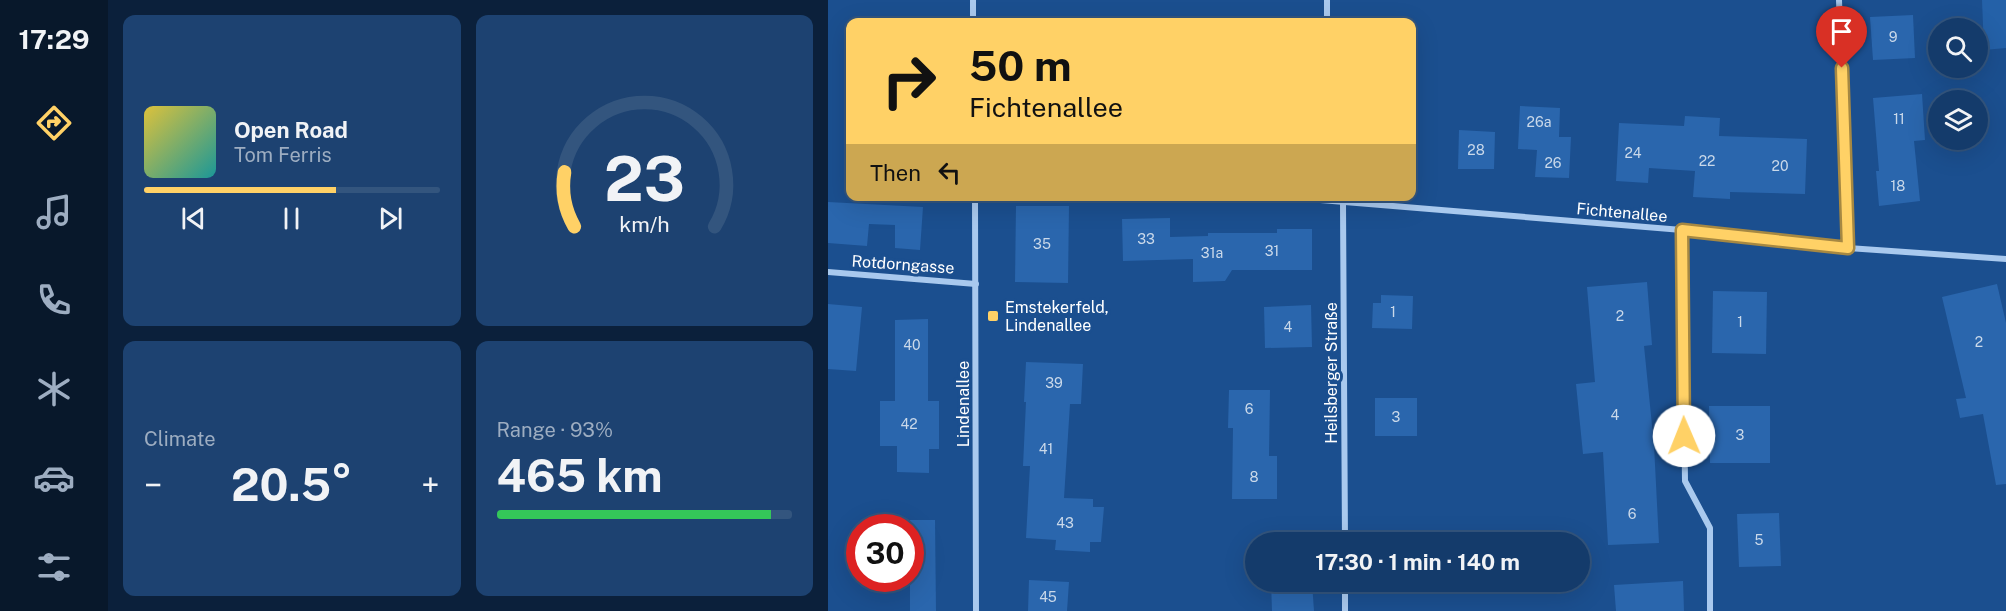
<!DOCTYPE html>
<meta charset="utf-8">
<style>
:root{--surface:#143b6b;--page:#1d4271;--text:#f1f3f6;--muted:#9dadc1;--line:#33557e;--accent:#ffd166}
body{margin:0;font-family:"Public Sans",sans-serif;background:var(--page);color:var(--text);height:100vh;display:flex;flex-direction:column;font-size:22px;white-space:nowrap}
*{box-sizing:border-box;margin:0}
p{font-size:20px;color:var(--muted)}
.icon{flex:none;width:33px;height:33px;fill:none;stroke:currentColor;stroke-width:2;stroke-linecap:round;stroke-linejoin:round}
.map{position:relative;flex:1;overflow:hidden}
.details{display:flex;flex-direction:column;gap:15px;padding:15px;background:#0b203b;width:720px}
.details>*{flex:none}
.guide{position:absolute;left:18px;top:18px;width:570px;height:183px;border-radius:12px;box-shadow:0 6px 24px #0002,0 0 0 2px var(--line);background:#ffd166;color:#111;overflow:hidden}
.tools{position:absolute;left:1100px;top:18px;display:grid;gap:12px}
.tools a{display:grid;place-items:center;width:60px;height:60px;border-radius:50%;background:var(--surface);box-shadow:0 6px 24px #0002,0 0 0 2px var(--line);font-size:30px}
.speed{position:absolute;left:18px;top:514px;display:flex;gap:12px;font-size:30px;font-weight:700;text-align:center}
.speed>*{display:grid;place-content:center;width:78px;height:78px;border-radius:50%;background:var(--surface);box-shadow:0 6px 24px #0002,0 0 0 2px var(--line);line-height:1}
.speed .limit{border:9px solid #d22;background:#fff;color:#111}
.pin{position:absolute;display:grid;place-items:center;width:51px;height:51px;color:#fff;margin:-62px -26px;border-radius:50% 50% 50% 0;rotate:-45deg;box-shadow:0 0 6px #0007}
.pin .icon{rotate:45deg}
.me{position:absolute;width:66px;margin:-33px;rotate:359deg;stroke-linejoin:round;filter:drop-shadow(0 0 4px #0008)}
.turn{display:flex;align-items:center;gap:21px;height:126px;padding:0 24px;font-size:27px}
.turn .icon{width:78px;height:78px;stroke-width:2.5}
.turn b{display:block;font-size:42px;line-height:51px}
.then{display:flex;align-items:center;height:57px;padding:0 24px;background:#0003;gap:12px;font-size:22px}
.big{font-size:45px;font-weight:700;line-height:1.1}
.details .tile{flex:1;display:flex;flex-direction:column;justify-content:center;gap:9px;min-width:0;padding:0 21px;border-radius:12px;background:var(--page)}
.details .dial{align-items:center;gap:0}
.dial svg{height:156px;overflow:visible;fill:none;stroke:var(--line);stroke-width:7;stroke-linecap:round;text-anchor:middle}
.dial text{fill:var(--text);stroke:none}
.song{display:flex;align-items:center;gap:18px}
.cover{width:72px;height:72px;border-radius:9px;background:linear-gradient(135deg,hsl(50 70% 55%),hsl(180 70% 35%))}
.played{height:6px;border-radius:3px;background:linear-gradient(90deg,var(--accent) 65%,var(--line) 65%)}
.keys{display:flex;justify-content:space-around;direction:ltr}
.heat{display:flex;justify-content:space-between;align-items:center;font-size:33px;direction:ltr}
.charge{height:9px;border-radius:4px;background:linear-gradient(90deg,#34c759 93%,var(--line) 0)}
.details .tiles{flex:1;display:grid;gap:15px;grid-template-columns:repeat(2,1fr)}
.trip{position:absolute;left:417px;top:532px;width:345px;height:60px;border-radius:30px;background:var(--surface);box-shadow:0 6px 24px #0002,0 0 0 2px var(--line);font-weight:700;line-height:60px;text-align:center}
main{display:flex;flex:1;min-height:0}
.tabs{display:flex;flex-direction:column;width:108px;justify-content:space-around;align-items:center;background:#08182b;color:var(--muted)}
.tabs .icon{width:42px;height:42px}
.tabs .active{color:var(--accent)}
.tabs b{font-size:27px;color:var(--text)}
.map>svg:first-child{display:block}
</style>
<main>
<nav class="tabs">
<b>17:29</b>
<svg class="icon active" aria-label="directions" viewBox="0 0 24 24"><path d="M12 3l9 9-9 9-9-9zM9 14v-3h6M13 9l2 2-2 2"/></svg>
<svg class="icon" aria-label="music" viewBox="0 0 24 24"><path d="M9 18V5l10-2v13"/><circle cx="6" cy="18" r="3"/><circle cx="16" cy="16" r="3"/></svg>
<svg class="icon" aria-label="phone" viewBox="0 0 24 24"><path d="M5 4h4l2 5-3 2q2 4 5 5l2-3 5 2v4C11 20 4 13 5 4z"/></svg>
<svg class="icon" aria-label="climate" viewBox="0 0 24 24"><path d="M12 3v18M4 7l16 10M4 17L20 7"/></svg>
<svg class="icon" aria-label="car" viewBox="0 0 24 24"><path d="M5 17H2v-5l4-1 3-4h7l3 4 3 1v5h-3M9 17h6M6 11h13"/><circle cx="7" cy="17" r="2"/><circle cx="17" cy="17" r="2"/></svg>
<svg class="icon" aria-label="filters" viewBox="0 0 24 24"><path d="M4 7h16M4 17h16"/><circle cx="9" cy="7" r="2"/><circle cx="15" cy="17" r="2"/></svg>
</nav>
<section class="details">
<div class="tiles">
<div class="tile">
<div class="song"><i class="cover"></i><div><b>Open Road</b><p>Tom Ferris</p></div></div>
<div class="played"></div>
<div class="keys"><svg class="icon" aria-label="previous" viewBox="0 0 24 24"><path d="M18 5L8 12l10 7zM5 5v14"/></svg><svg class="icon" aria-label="pause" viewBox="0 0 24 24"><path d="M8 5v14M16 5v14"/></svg><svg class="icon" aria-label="next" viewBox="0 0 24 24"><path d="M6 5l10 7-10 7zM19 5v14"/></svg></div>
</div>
<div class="tile dial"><svg viewBox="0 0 100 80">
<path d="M14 69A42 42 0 1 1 86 69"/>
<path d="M14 69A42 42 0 0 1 9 41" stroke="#ffd166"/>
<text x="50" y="56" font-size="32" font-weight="700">23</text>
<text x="50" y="72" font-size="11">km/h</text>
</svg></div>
<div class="tile"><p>Climate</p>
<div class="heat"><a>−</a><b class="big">20.5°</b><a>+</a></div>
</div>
<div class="tile"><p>Range · 93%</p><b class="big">465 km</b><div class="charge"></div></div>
</div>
</section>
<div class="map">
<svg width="1178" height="611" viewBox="0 0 1178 611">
<rect width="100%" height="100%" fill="#1b4f8f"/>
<!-- green -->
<polygon fill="#2461a8" points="1154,0 1178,0 1178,48 1156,50"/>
<!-- building -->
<g fill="#2a66ad">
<polygon points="1085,15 1087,58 1045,60 1042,17"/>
<polygon points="1094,94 1097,140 1086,141 1092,201 1051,206 1048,171 1051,171 1045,98"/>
<polygon points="692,106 732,108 731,137 743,137 741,178 707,177 709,150 690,149"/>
<polygon points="857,116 892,118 891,136 979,139 977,194 902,192 902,199 865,197 867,171 821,168 820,183 788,181 791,123 856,126"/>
<polygon points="631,130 667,132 666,169 630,169"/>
<polygon points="0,202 95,207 92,250 67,248 67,225 41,224 39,246 0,243"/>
<polygon points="188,206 241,206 240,283 187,282"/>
<polygon points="342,218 342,237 380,236 380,233 449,233 449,229 484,229 484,270 404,270 397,281 365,282 365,259 295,261 294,219"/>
<polygon points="819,282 824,345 816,346 826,445 831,543 780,545 775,452 755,454 748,384 767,382 759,287"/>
<polygon points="1169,284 1178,323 1178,484 1168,485 1155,414 1132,418 1128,399 1138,398 1114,297"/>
<polygon points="885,291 939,292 938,354 884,353"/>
<polygon points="553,295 585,296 584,329 544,328 545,303 553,303"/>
<polygon points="0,304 34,307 28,371 0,369"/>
<polygon points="483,305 484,347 437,348 436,307"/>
<polygon points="100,319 100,401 111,401 111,449 101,449 101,473 69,472 69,446 52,446 52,401 67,401 67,320"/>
<polygon points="198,362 255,364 253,404 242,404 236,498 265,499 265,507 276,507 273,542 262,542 262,552 227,550 228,540 198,538 202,466 195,466 198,402 196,402"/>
<polygon points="401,390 442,390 441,456 449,456 449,499 404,499 405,428 400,428"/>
<rect x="547" y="398" width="42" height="38"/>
<polygon points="881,406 942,406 942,463 882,463"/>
<polygon points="951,513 953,566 911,567 909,514"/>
<polygon points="82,520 107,520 108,611 82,611"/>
<polygon points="201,580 241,582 239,611 200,611"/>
<polygon points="855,581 856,611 788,611 786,585"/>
<polygon points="443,582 484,582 486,611 444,611"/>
</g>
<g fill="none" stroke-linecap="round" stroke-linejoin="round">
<!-- minor -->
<g stroke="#a9c9ee" stroke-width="6">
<polyline points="145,0 145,22"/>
<polyline points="1011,0 1020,248"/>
<polyline points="499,22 499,0"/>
<polyline points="147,196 148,611"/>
<polyline points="444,196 854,230 1020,248 1178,259"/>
<polyline points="515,203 517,543"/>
<polyline points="854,230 857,481 882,528 882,611"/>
<polyline points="0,272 148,284"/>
<polyline points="517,582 517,611"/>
</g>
</g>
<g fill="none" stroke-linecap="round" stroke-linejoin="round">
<!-- route casing -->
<g stroke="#a68842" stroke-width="15">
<polyline id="route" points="856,436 854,230 1020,248 1014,68"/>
</g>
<!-- route -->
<use href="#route" stroke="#ffd166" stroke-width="10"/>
</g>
<!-- markers -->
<rect fill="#ffd166" stroke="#1b4f8f" stroke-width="2" x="159" y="310" width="12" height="12" rx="3"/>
<g text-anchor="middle" stroke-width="6" stroke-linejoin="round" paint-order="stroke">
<!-- number labels -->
<g font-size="14" fill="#cad9ea">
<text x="1065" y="42">9</text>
<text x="1071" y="124">11</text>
<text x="711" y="127">26a</text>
<text x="648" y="155">28</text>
<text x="805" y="158">24</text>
<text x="879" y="166">22</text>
<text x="725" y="168">26</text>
<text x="952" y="171">20</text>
<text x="1070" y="191">18</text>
<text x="318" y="244">33</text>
<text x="214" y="249">35</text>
<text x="444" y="256">31</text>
<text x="384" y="258">31a</text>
<text x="565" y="317">1</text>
<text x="792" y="321">2</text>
<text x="912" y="327">1</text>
<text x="460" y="332">4</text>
<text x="1151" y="347">2</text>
<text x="84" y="350">40</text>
<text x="226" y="388">39</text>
<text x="421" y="414">6</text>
<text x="787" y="420">4</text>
<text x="568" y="422">3</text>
<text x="81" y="429">42</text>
<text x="912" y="440">3</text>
<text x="218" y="454">41</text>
<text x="426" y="482">8</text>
<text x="804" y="519">6</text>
<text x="237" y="528">43</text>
<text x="931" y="545">5</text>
<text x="220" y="602">45</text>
</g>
<!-- street labels -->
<g font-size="16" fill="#fff" stroke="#1b4f8f">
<text transform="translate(794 212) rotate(5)" y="6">Fichtenallee</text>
<text transform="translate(75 264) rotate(4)" y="6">Rotdorngasse</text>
<text transform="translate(503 373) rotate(-90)" y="6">Heilsberger Straße</text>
<text transform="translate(135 404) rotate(-90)" y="6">Lindenallee</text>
</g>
<!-- poi labels -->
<g font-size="16" fill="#fff" stroke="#1b4f8f" text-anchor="start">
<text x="177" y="313">Emstekerfeld,<tspan x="177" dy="18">Lindenallee</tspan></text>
</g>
</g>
</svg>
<div class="tools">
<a><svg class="icon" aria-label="search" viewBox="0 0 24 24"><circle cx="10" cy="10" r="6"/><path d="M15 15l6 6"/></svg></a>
<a><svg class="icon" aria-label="layers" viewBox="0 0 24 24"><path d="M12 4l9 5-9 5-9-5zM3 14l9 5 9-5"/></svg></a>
</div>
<div class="speed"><div class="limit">30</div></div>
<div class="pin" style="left:1014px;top:68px;background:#d93025"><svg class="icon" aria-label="arrive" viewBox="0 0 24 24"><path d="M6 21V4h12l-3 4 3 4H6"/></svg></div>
<svg class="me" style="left:856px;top:436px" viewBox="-20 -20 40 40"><circle r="19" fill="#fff"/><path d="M0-13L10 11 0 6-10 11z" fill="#ffd166"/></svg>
<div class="trip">17:30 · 1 min · 140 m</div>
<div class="guide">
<div class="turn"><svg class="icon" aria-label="right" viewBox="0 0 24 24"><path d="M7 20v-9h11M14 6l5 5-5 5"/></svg><div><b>50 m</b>Fichtenallee</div></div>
<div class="then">Then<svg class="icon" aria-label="left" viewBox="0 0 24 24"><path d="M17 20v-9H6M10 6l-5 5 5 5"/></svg></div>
</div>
</div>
</main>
